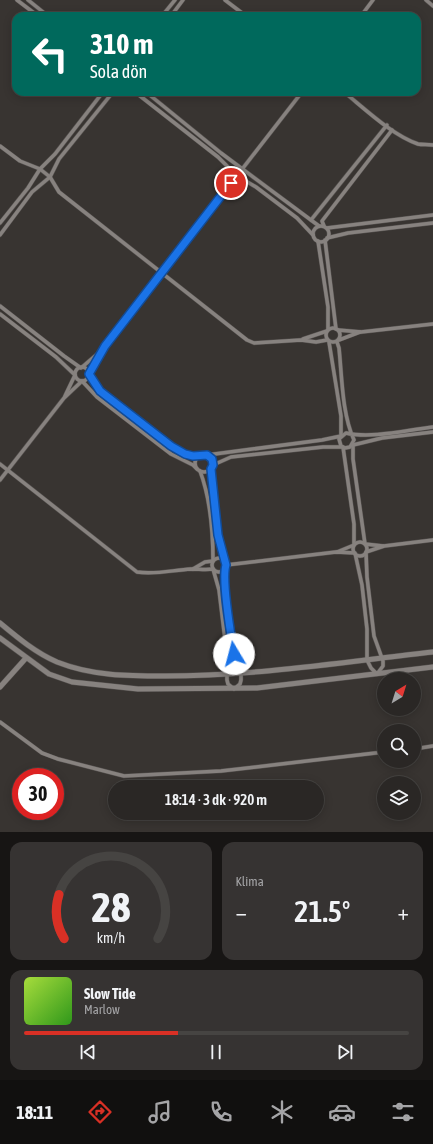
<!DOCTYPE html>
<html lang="tr">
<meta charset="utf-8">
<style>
:root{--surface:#2a2725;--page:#363332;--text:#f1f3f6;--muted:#a5a5a7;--line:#464442;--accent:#d93025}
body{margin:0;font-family:"Asap Condensed",sans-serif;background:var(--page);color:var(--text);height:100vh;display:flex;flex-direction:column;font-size:15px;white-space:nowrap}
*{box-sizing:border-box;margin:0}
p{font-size:13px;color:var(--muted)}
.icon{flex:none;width:22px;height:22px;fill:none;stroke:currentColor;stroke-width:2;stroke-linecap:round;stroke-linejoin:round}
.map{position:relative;height:832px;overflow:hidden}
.side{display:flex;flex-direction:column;gap:10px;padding:10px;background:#171514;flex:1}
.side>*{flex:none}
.hud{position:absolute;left:12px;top:12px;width:409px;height:84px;border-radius:12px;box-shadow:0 2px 10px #0003,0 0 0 1px var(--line);background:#00695c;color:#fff;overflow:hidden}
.needle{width:26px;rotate:38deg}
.buttons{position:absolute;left:377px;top:672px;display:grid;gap:8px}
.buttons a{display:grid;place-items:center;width:44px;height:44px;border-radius:50%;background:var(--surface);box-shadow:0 2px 10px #0003,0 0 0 1px var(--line);font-size:20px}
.speed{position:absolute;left:12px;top:768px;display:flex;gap:8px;font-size:20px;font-weight:700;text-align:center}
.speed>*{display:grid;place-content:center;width:52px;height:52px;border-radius:50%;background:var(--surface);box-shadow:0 2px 10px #0003,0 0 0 1px var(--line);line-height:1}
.speed .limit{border:6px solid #d22;background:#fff;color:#111}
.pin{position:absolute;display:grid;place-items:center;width:34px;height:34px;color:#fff;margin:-17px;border:2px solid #fff;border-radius:50%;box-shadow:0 1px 4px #0007}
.me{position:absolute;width:44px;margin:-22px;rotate:352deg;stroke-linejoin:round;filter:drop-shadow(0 0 3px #0008)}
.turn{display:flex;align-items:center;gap:14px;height:84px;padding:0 12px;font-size:18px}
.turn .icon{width:52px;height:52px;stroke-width:2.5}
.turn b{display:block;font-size:28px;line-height:34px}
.big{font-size:30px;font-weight:600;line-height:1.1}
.side .widget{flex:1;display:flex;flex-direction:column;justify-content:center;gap:6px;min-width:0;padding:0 14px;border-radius:12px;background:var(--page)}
.side .dial{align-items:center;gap:0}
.dial svg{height:104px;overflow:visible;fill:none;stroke:var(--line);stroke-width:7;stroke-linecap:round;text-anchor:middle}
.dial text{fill:var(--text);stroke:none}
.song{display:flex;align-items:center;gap:12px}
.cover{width:48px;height:48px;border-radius:6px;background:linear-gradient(135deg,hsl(80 70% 55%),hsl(110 70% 35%))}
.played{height:4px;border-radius:2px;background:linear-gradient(90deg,var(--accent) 40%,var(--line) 40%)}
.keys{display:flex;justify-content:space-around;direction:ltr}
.heat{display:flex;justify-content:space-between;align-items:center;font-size:22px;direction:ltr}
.side .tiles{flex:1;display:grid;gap:10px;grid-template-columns:1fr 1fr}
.widget:last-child{grid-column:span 2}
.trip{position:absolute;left:108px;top:780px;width:216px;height:40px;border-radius:20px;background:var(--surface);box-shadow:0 2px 10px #0003,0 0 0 1px var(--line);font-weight:600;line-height:40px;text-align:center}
.dock{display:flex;height:64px;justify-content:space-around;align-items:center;background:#11100f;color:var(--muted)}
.dock .icon{width:28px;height:28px}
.dock .active{color:var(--accent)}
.dock b{font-size:18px;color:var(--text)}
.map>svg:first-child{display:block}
</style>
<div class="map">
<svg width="433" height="832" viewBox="0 0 433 832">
<rect width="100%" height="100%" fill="#383431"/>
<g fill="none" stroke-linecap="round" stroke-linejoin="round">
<!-- street casing -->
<g stroke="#55514f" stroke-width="4.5">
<g id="street">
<polyline points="17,0 38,16"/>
<polyline points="28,0 48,16"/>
<polyline points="225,0 246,16"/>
<polyline points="426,0 433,6"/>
<polyline points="162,16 175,0"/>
<polyline points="171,16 183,0"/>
<polyline points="361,16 373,0"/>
<polyline points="135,92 218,157 237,176 256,187 297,218 313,235"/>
<polyline points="146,92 221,153 319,226"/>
<path d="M344 92C365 109 392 135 418 144 422 145 428 144 433 145"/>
<polyline points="0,146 20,161 40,169 50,177 59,192 247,340 254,343 301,340 316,342 327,340"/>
<polyline points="243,168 302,92"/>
<polyline points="311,220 387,125"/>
<polyline points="0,223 28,188 40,169 55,154 103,92"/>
<polyline points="324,226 322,221 392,130"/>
<circle cx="321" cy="234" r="8"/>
<polyline points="327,228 433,215"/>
<polyline points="0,235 32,192 50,177 59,159 113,92"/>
<polyline points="327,238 348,233 433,223"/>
<polyline points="325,240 336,329"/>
<polyline points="318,241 328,307 328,330"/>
<polyline points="0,306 64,356 81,368 102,350"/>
<polyline points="0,314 56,357 75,375 65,396"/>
<circle cx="333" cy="335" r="7"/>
<polyline points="338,330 361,332 433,324"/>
<polyline points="303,339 327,331"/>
<polyline points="339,340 360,332"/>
<path d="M337 342 339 348C342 377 342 414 354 440L350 447 345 448 341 446 339 439 346 433C371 439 407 430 433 427"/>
<circle cx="82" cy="374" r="7"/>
<circle cx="204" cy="463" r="9"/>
<polyline points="200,455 193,456 185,454 171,446 100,391 89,374 105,346 237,176"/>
<polyline points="207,455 322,440 341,436 341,416 329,342"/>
<path d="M0 464 137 572C155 575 173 570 191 569 199 569 206 570 213 569L219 590 227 656V680L228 684 234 689 240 684 241 680V674L234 654 224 570"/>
<polyline points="213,465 231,457 323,447 343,447 354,524 354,545 337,552"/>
<polyline points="211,469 219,535 225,560"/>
<polyline points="0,480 64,398 82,381 97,397 171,454 193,465 197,469"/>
<circle cx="360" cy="549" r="7"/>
<polyline points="383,546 365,544 353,459 353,445 382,438 433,432"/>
<circle cx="219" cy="565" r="7"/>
<polyline points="226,565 336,552 355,553 362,585 367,629 367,660 371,668 377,674 383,666 383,661 374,636 367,577 366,552 384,546 433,540"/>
<path d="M193 569 205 562 213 561C213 531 211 500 200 471"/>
<polyline points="0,722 42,753 58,759 124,776 221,771 384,752"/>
<polyline points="414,749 433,746"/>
</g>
</g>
<!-- secondary casing -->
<g stroke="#55514f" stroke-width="6">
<g id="secondary">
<path d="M0 623C18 638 36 653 57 662 92 676 128 676 165 676 255 676 344 662 433 652"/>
<polyline points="0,638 49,674 72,682 138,689 257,688 433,667"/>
<polyline points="0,687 26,658"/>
</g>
</g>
<!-- street -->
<use href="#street" stroke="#87827f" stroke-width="3.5"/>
<!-- secondary -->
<use href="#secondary" stroke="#87827f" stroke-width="5"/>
</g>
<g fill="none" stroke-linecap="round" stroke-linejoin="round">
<!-- route casing -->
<g stroke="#114b97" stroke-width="10">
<path id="route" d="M231 183 105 346 89 374 100 391 171 446 185 454 193 456 207 455 212 459 213 465 211 469 218 535 226 565C221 580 231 635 234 654"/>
</g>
<!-- route -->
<use href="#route" stroke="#1a73e8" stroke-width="7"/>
</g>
</svg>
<div class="buttons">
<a><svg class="needle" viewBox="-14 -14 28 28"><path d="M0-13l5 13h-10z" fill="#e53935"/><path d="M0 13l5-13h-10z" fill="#a5a5a7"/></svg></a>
<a><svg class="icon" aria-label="search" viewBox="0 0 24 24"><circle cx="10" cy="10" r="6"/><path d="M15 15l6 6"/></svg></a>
<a><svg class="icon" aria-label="layers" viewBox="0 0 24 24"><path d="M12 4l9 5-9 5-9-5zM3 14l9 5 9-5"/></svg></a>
</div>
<div class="speed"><div class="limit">30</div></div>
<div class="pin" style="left:231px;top:183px;background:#d93025"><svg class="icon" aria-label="arrive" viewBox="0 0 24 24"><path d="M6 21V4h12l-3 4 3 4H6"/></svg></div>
<svg class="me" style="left:234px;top:654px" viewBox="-20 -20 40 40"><circle r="19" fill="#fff"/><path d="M0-13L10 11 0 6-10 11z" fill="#1a73e8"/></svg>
<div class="trip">18:14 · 3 dk · 920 m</div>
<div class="hud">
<div class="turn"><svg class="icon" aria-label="left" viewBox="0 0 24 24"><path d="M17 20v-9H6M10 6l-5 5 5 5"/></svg><div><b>310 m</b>Sola dön</div></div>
</div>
</div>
<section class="side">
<div class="tiles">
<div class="widget dial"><svg viewBox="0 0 100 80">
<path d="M14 69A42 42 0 1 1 86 69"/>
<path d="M14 69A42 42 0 0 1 10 35" stroke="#d93025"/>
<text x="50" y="56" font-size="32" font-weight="700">28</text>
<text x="50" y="72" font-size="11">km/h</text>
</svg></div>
<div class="widget"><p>Klima</p>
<div class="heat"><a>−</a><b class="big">21.5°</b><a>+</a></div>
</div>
<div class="widget">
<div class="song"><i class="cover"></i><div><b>Slow Tide</b><p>Marlow</p></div></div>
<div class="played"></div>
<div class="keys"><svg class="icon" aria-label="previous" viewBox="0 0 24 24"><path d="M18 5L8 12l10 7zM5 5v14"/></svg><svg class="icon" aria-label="pause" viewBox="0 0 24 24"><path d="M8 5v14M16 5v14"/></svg><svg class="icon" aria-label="next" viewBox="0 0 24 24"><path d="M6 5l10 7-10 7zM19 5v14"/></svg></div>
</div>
</div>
</section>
<nav class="dock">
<b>18:11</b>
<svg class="icon active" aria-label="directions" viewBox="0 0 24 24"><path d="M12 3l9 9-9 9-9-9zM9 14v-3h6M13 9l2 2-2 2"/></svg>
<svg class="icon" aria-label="music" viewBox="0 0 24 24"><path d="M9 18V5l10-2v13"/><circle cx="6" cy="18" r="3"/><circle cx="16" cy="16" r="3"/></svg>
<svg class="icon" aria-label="phone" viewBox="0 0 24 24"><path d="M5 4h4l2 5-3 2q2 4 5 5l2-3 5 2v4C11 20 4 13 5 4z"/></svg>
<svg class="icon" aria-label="climate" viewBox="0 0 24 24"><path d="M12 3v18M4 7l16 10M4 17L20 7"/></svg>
<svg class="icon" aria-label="car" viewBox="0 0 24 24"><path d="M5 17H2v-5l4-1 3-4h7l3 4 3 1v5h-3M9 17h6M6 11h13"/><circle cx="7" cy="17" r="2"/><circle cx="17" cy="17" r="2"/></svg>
<svg class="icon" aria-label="filters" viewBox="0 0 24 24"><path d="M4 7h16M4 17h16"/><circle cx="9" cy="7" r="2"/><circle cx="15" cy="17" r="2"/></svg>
</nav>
